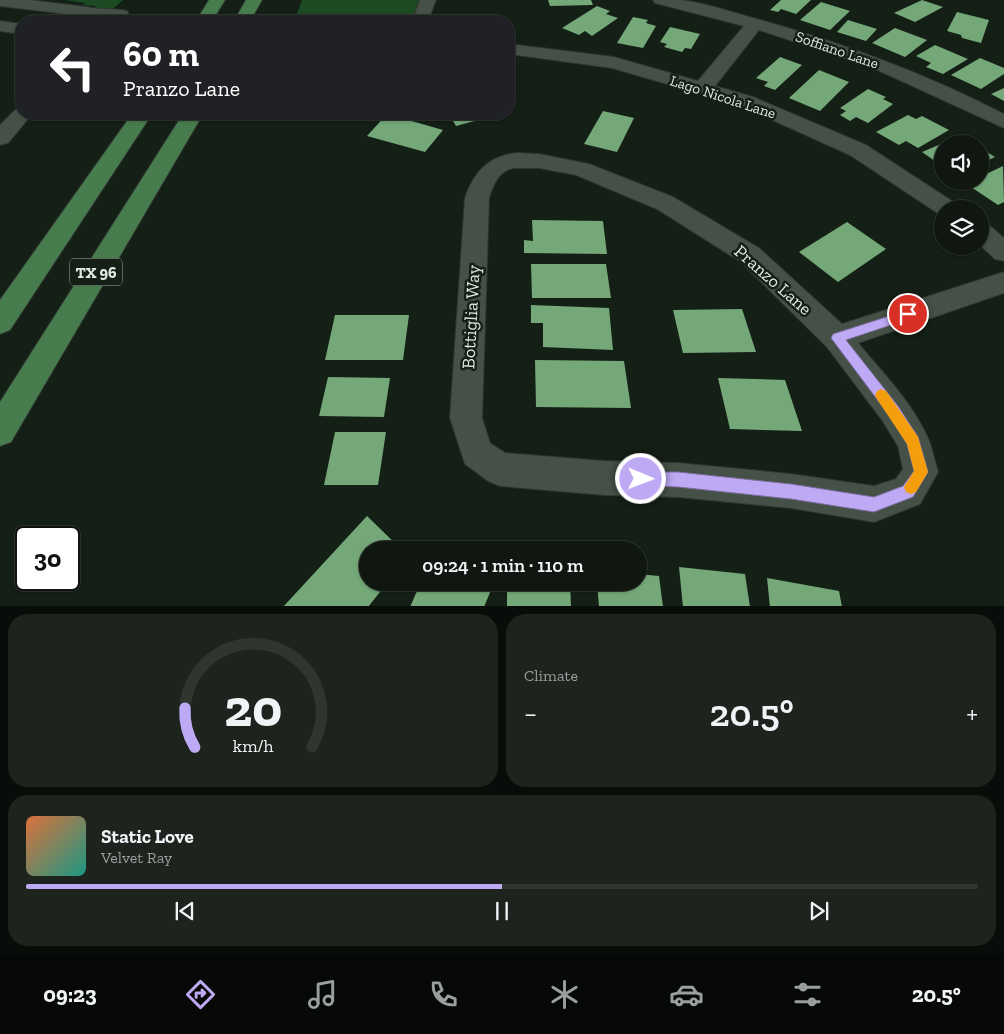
<!DOCTYPE html>
<meta charset="utf-8">
<style>
:root{--surface:#0f1710;--page:#1d241e;--text:#f1f3f6;--muted:#9b9f9f;--line:#2f3630;--accent:#bea9f4}
body{margin:0;font-family:"Zilla Slab",serif;background:var(--page);color:var(--text);height:100vh;display:flex;flex-direction:column;font-size:19px;white-space:nowrap}
*{box-sizing:border-box;margin:0}
p{font-size:16px;color:var(--muted)}
.icon{flex:none;width:28px;height:28px;fill:none;stroke:currentColor;stroke-width:2;stroke-linecap:round;stroke-linejoin:round}
.map{position:relative;height:606px;overflow:hidden}
.sheet{display:flex;flex-direction:column;gap:8px;padding:8px;background:#080d09;flex:1}
.sheet>*{flex:none}
.top-card{position:absolute;left:15px;top:15px;width:500px;height:105px;border-radius:20px;box-shadow:0 1px 4px #0004,0 0 0 1px var(--line);background:#202124;color:#fff;overflow:hidden}
.fabs{position:absolute;left:934px;top:135px;display:grid;gap:10px}
.fabs a{display:grid;place-items:center;width:55px;height:55px;border-radius:50%;background:var(--surface);box-shadow:0 1px 4px #0004,0 0 0 1px var(--line);font-size:25px}
.speed{position:absolute;left:15px;top:526px;display:flex;gap:10px;font-size:25px;font-weight:700;text-align:center}
.speed>*{display:grid;place-content:center;width:65px;height:65px;border-radius:50%;background:var(--surface);box-shadow:0 1px 4px #0004,0 0 0 1px var(--line);line-height:1}
.speed .limit{border:2px solid #111;border-radius:8px;background:#fff;color:#111}
.pin{position:absolute;display:grid;place-items:center;width:42px;height:42px;color:#fff;margin:-21px;border:2px solid #fff;border-radius:50%;box-shadow:0 1px 5px #0007}
.me{position:absolute;width:55px;margin:-28px;rotate:91deg;stroke-linejoin:round;filter:drop-shadow(0 0 4px #0008)}
.turn{display:flex;align-items:center;gap:18px;height:105px;padding:0 25px;font-size:22px}
.turn .icon{width:65px;height:65px;stroke-width:2.5}
.turn b{display:block;font-size:35px;line-height:42px}
.big{font-size:38px;font-weight:600;line-height:1.1}
.sheet .widget{flex:1;display:flex;flex-direction:column;justify-content:center;gap:8px;min-width:0;padding:0 18px;border-radius:20px;background:var(--page)}
.sheet .dial{align-items:center;gap:0}
.dial svg{height:130px;overflow:visible;fill:none;stroke:var(--line);stroke-width:7;stroke-linecap:round;text-anchor:middle}
.dial text{fill:var(--text);stroke:none}
.song{display:flex;align-items:center;gap:15px}
.cover{width:60px;height:60px;border-radius:8px;background:linear-gradient(135deg,hsl(20 70% 55%),hsl(170 70% 35%))}
.played{height:5px;border-radius:2px;background:linear-gradient(90deg,var(--accent) 50%,var(--line) 50%)}
.keys{display:flex;justify-content:space-around;direction:ltr}
.heat{display:flex;justify-content:space-between;align-items:center;font-size:28px;direction:ltr}
.sheet .tiles{flex:1;display:grid;gap:8px;grid-template-columns:1fr 1fr}
.widget:last-child{grid-column:span 2}
.trip{position:absolute;left:359px;top:541px;width:288px;height:50px;border-radius:25px;background:var(--surface);box-shadow:0 1px 4px #0004,0 0 0 1px var(--line);font-weight:600;line-height:50px;text-align:center}
.tab-bar{display:flex;height:80px;justify-content:space-around;align-items:center;background:#060906;color:var(--muted)}
.tab-bar .icon{width:35px;height:35px}
.tab-bar .selected{color:var(--accent)}
.tab-bar b{font-size:22px;color:var(--text)}
.map>svg:first-child{display:block}
</style>
<div class="map">
<svg width="1004" height="607" viewBox="0 0 1004 607">
<rect width="100%" height="100%" fill="#141f15"/>
<!-- green -->
<g fill="#1b4a23">
<polygon points="65,0 123,0 114,8 98,10 95,6 83,5 85,3"/>
<polygon points="302,0 433,0 424,21 294,21"/>
</g>
<!-- building -->
<g fill="#74a879">
<polygon points="548,0 591,0 593,5 550,6"/>
<polygon points="781,0 811,0 796,14 781,9 778,12 770,10"/>
<polygon points="922,0 943,7 915,22 894,13"/>
<polygon points="821,2 850,11 830,30 800,20"/>
<polygon points="597,6 610,11 606,14 618,18 592,36 585,31 579,35 562,28"/>
<polygon points="957,12 989,20 981,43 962,38 961,35 947,31"/>
<polygon points="633,17 648,20 646,23 656,26 643,48 617,43"/>
<polygon points="848,20 877,29 866,41 837,32"/>
<polygon points="670,27 700,34 691,49 685,48 682,52 664,47 667,44 660,42"/>
<polygon points="895,28 927,40 905,57 872,43"/>
<polygon points="935,45 968,59 943,74 926,67 931,63 916,56"/>
<polygon points="780,57 802,65 775,90 764,86 768,82 756,78"/>
<polygon points="980,58 1004,68 1004,74 981,89 951,75"/>
<polygon points="819,70 849,82 820,111 789,98"/>
<polygon points="1004,88 1004,101 991,94"/>
<polygon points="868,89 886,97 883,99 893,104 868,123 856,117 850,121 840,115 846,111 840,108"/>
<polygon points="603,111 634,118 617,152 584,144"/>
<polygon points="387,114 443,130 425,152 367,136"/>
<polygon points="449,114 479,114 482,119 456,126"/>
<polygon points="908,115 916,119 922,116 949,130 918,148 906,141 899,145 876,132"/>
<polygon points="960,136 972,144 942,144 942,166 922,152"/>
<polygon points="980,148 995,157 980,164"/>
<polygon points="1003,166 1004,202 998,205 965,183 980,181 980,177"/>
<polygon points="532,220 603,221 607,254 524,253 524,240 533,241"/>
<polygon points="847,222 886,249 838,282 799,252"/>
<polygon points="531,264 606,264 611,298 532,298"/>
<polygon points="531,305 609,308 613,350 543,347 543,323 531,323"/>
<polygon points="742,309 756,352 683,353 673,310"/>
<polygon points="335,315 409,315 403,360 325,360"/>
<polygon points="535,360 624,361 631,408 536,407"/>
<polygon points="328,377 390,378 384,417 319,416"/>
<polygon points="718,378 785,380 802,431 730,429"/>
<polygon points="335,432 386,432 378,485 324,485"/>
<polygon points="367,516 402,550 368,550 368,582 388,582 368,607 283,607"/>
<polygon points="679,567 745,574 750,607 683,607"/>
<polygon points="638,574 659,576 663,607 599,607 597,582 638,582"/>
<polygon points="767,578 839,591 842,607 770,607"/>
<polygon points="421,582 476,582 491,590 484,607 410,607"/>
<polygon points="507,582 570,582 571,607 507,607"/>
</g>
<g fill="none" stroke-linecap="round" stroke-linejoin="round">
<!-- minor casing -->
<g stroke="#2f3530" stroke-width="2">
<g id="minor">
<path d="M0 0H30L87 7C100 10 114 8 127 11L129 15 127 19C114 22 95 22 83 16L0 6Z"/>
<polygon points="420,0 436,0 428,21 412,21"/>
<path d="M653 0C662 0 671 0 680 0 703 2 734 13 757 19 843 43 924 73 1004 114V128L871 67 759 30 715 86 753 97 866 145 955 203 959 209H942V216L850 155 739 105 612 68 509 54V44L614 57 698 81 744 26 655 3Z"/>
<polygon points="0,21 21,24 21,34 0,31"/>
<polygon points="21,108 21,114 32,114 8,143 0,145 0,125 15,110"/>
<path d="M518 153 539 154 589 164 673 197 759 248 842 324 1004 272V293L858 343C881 371 909 399 925 432 932 444 934 459 938 472L920 504 874 522 791 508 678 497 604 495 500 486 488 481 465 464 450 418 465 198C474 172 489 155 518 153ZM514 168H539L576 175 657 209 741 262 827 347 882 420 898 446 903 469 896 479 874 486 791 474 678 463 604 461 505 453 490 443 482 418 489 198C493 185 499 170 514 168Z"/>
<polygon points="980,222 989,225 1004,238 1004,261 995,259 980,245"/>
</g>
</g>
<!-- major casing -->
<g stroke="#2f3530" stroke-width="2">
<g id="major">
<polygon points="209,0 225,0 212,21 196,21"/>
<polygon points="246,0 262,0 250,21 234,21"/>
<polygon points="132,114 152,114 10,330 0,334 0,300"/>
<polygon points="183,114 203,114 11,442 0,446 0,402"/>
</g>
</g>
<!-- minor -->
<use href="#minor" fill="#455146" fill-rule="evenodd"/>
<!-- major -->
<use href="#major" fill="#477d4e" fill-rule="evenodd"/>
</g>
<!-- route -->
<polygon fill="#bea9f4" stroke="#7c6e9f" points="908,310 912,311 914,314 912,318 846,340 898,406 918,437 928,472 913,497 874,512 791,499 678,487 641,486 636,484 634,479 636,474 641,472 678,472 791,484 874,497 903,486 914,471 907,444 888,414 831,338 833,334"/>
<!-- slow -->
<polygon fill="#f59e0b" points="881,389 886,391 918,437 928,472 916,492 911,494 906,492 904,487 914,471 907,444 877,399 875,395 877,391"/>
<g text-anchor="middle" stroke-width="5" stroke-linejoin="round" paint-order="stroke">
<!-- far-street labels -->
<g font-size="15" fill="#e1e9e2" stroke="#141f15">
<text transform="translate(837 50) rotate(19)" y="5">Soffiano Lane</text>
<text transform="translate(723 97) rotate(18)" y="5">Lago Nicola Lane</text>
</g>
<!-- shield labels -->
<rect fill="#141f15" stroke="#a4aca4" stroke-width="1" x="70" y="258.5" width="52" height="27" rx="4"/>
<g font-size="16" font-weight="bold" fill="#e1e9e2">
<text x="96" y="278">TX 96</text>
</g>
<!-- street labels -->
<g font-size="18" fill="#e1e9e2" stroke="#141f15">
<text transform="translate(773 280) rotate(41)" y="6">Pranzo Lane</text>
<text transform="translate(471 317) rotate(-87)" y="6">Bottiglia Way</text>
</g>
</g>
</svg>
<div class="fabs">
<a><svg class="icon" aria-label="sound" viewBox="0 0 24 24"><path d="M4 9h4l5-4v14l-5-4H4zM17 9q2 3 0 6"/></svg></a>
<a><svg class="icon" aria-label="layers" viewBox="0 0 24 24"><path d="M12 4l9 5-9 5-9-5zM3 14l9 5 9-5"/></svg></a>
</div>
<div class="speed"><div class="limit">30</div></div>
<div class="pin" style="left:908px;top:314px;background:#d93025"><svg class="icon" aria-label="arrive" viewBox="0 0 24 24"><path d="M6 21V4h12l-3 4 3 4H6"/></svg></div>
<svg class="me" style="left:641px;top:479px" viewBox="-20 -20 40 40"><circle r="17" fill="#bea9f4" stroke="#fff" stroke-width="3"/><path d="M0-11L8 9 0 5-8 9z" fill="#fff"/></svg>
<div class="trip">09:24 · 1 min · 110 m</div>
<div class="top-card">
<div class="turn"><svg class="icon" aria-label="left" viewBox="0 0 24 24"><path d="M17 20v-9H6M10 6l-5 5 5 5"/></svg><div><b>60 m</b>Pranzo Lane</div></div>
</div>
</div>
<section class="sheet">
<div class="tiles">
<div class="widget dial"><svg viewBox="0 0 100 80">
<path d="M14 69A42 42 0 1 1 86 69"/>
<path d="M14 69A42 42 0 0 1 8 45" stroke="#bea9f4"/>
<text x="50" y="56" font-size="32" font-weight="700">20</text>
<text x="50" y="72" font-size="11">km/h</text>
</svg></div>
<div class="widget"><p>Climate</p>
<div class="heat"><a>−</a><b class="big">20.5°</b><a>+</a></div>
</div>
<div class="widget">
<div class="song"><i class="cover"></i><div><b>Static Love</b><p>Velvet Ray</p></div></div>
<div class="played"></div>
<div class="keys"><svg class="icon" aria-label="previous" viewBox="0 0 24 24"><path d="M18 5L8 12l10 7zM5 5v14"/></svg><svg class="icon" aria-label="pause" viewBox="0 0 24 24"><path d="M8 5v14M16 5v14"/></svg><svg class="icon" aria-label="next" viewBox="0 0 24 24"><path d="M6 5l10 7-10 7zM19 5v14"/></svg></div>
</div>
</div>
</section>
<nav class="tab-bar">
<b>09:23</b>
<svg class="icon selected" aria-label="directions" viewBox="0 0 24 24"><path d="M12 3l9 9-9 9-9-9zM9 14v-3h6M13 9l2 2-2 2"/></svg>
<svg class="icon" aria-label="music" viewBox="0 0 24 24"><path d="M9 18V5l10-2v13"/><circle cx="6" cy="18" r="3"/><circle cx="16" cy="16" r="3"/></svg>
<svg class="icon" aria-label="phone" viewBox="0 0 24 24"><path d="M5 4h4l2 5-3 2q2 4 5 5l2-3 5 2v4C11 20 4 13 5 4z"/></svg>
<svg class="icon" aria-label="climate" viewBox="0 0 24 24"><path d="M12 3v18M4 7l16 10M4 17L20 7"/></svg>
<svg class="icon" aria-label="car" viewBox="0 0 24 24"><path d="M5 17H2v-5l4-1 3-4h7l3 4 3 1v5h-3M9 17h6M6 11h13"/><circle cx="7" cy="17" r="2"/><circle cx="17" cy="17" r="2"/></svg>
<svg class="icon" aria-label="filters" viewBox="0 0 24 24"><path d="M4 7h16M4 17h16"/><circle cx="9" cy="7" r="2"/><circle cx="15" cy="17" r="2"/></svg>
<b>20.5°</b>
</nav>
